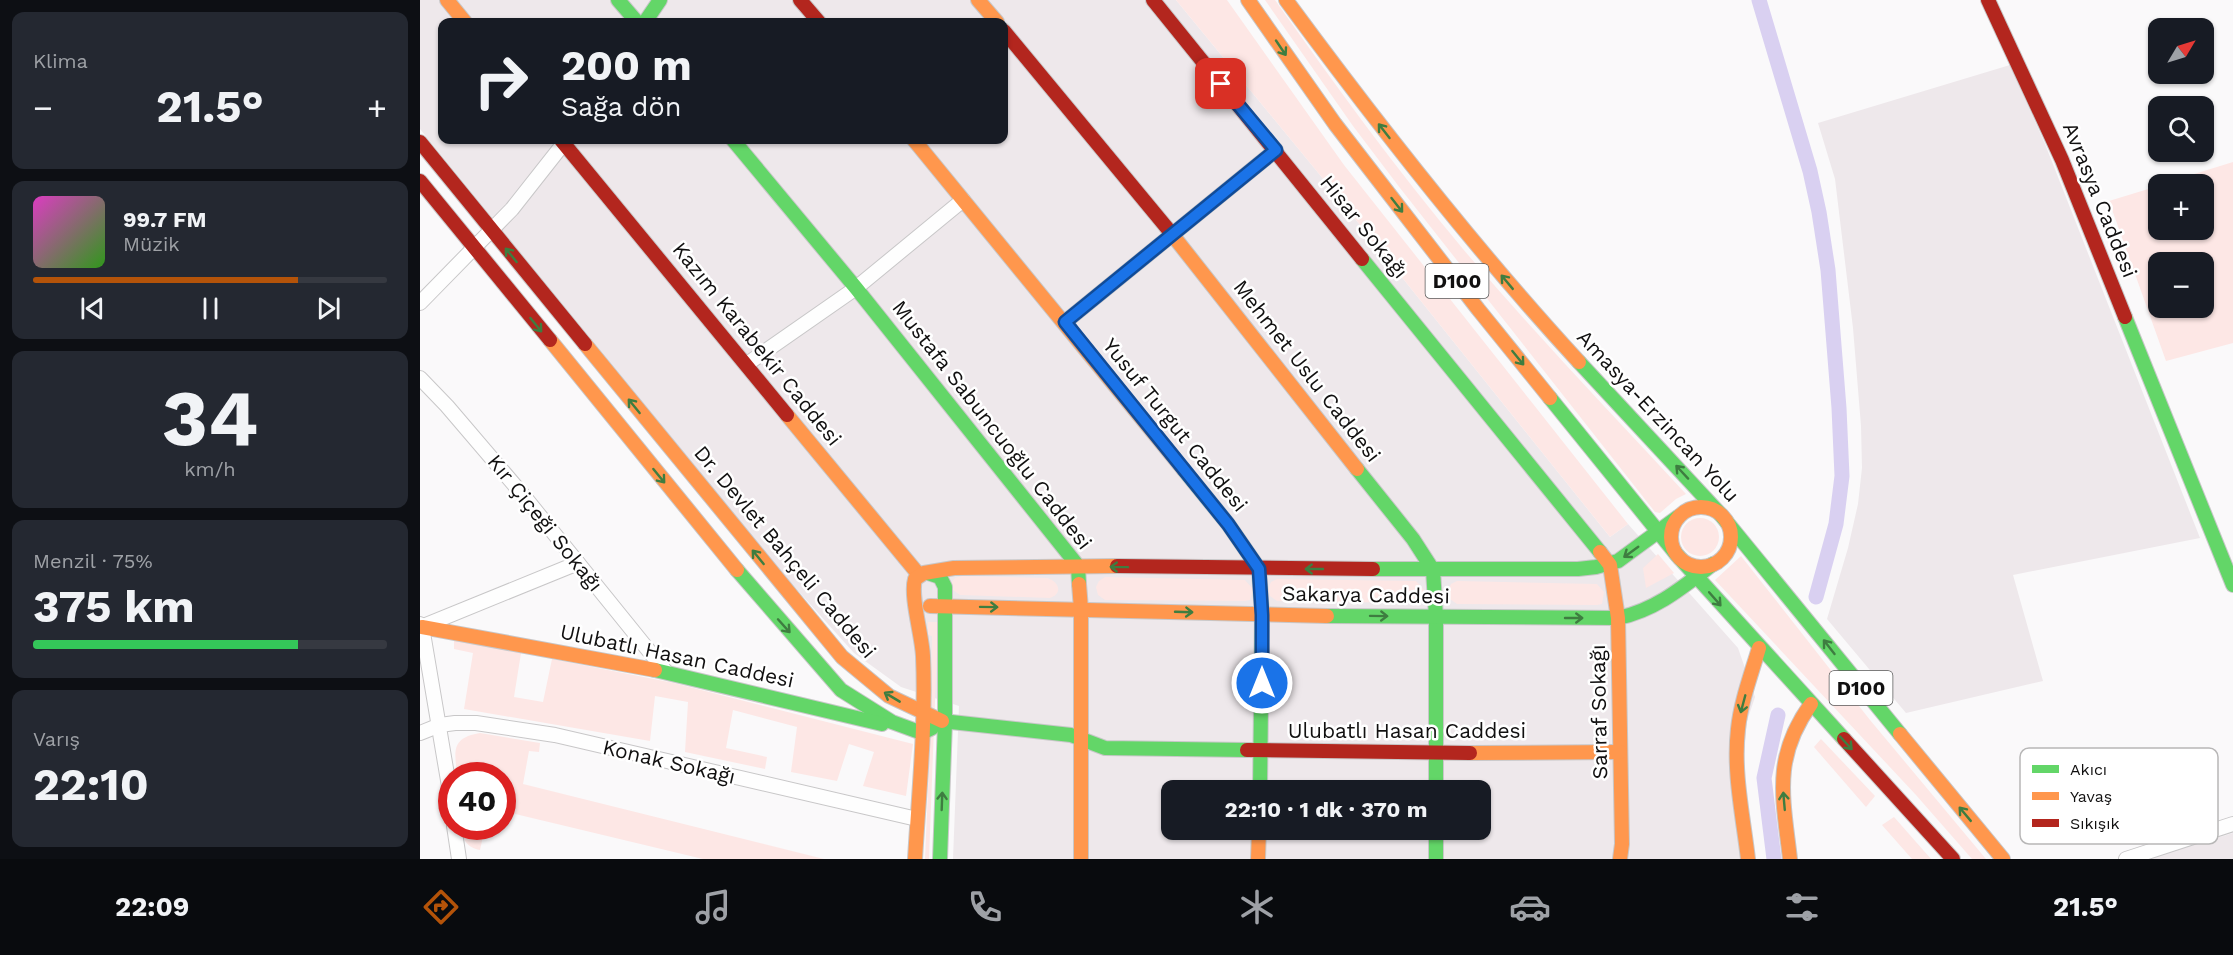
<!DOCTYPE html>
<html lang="tr">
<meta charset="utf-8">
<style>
:root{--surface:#171b24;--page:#242831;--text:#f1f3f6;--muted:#9ea1a6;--line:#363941;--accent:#b45309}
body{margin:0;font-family:"Work Sans",sans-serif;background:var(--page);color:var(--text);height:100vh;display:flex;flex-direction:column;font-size:22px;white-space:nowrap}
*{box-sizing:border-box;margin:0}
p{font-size:20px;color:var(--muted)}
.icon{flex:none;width:33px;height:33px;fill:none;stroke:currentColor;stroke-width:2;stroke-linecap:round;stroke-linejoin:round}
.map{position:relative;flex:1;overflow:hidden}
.details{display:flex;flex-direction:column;gap:12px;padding:12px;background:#0d0f14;width:420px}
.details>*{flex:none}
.top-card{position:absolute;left:18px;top:18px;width:570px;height:126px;border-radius:12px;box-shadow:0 2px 4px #0004;background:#171b24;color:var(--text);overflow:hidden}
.needle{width:39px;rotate:52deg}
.buttons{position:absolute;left:1728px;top:18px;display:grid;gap:12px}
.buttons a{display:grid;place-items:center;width:66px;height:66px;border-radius:12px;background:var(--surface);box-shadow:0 2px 4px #0004;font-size:30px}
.speed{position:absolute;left:18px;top:762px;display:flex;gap:12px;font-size:30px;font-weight:700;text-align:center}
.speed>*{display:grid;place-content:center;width:78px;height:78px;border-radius:50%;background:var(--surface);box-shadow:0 2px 4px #0004;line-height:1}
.speed .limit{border:9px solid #d22;background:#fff;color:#111}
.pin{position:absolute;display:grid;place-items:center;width:51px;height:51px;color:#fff;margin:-26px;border-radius:12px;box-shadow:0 3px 9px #0006}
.me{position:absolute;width:66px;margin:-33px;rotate:0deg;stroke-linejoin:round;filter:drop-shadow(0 0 4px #0008)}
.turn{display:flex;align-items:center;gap:21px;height:126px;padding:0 24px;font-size:27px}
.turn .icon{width:78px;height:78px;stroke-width:2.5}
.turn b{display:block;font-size:42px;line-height:51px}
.big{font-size:45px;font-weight:700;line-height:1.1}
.details .tile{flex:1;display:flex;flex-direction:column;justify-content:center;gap:9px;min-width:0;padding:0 21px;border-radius:12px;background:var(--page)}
.details .dial{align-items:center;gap:0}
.dial b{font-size:78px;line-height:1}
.song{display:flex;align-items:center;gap:18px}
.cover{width:72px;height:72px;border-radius:9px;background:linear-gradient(135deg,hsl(310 70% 55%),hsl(110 70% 35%))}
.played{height:6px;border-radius:3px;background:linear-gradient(90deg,var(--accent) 75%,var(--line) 75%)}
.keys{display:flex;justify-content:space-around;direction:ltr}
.heat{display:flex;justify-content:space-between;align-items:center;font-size:33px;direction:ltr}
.charge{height:9px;border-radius:4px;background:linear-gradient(90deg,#34c759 75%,var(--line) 0)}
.trip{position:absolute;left:741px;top:780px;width:330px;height:60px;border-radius:12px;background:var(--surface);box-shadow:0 2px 4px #0004;font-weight:700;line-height:60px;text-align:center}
.tab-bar{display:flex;height:96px;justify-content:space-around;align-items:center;background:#090b0e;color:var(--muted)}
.tab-bar .icon{width:42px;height:42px}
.tab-bar .on{color:var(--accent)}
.tab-bar b{font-size:27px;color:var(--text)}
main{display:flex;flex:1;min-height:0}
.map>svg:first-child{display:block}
</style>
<main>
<section class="details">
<div class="tile"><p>Klima</p>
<div class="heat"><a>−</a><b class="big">21.5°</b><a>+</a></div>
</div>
<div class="tile">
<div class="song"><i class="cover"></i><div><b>99.7 FM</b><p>Müzik</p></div></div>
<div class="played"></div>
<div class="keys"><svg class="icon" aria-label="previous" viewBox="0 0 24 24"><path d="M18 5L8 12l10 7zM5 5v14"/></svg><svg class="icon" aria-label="pause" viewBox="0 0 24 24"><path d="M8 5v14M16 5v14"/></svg><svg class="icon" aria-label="next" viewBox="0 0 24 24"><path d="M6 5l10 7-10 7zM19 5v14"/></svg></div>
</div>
<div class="tile dial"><b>34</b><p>km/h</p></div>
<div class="tile"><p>Menzil · 75%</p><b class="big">375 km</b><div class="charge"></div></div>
<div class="tile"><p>Varış</p><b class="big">22:10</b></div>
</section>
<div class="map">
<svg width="1813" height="859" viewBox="0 0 1813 859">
<rect width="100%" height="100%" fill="#faf9fa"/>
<!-- built -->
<g fill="#eee8eb" fill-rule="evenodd">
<path d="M0 0H756L900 175 1190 537 1208 524 1318 648 1335 697 1327 721 1324 756 1325 859H533L539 706 481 687 434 653 363 574 0 129ZM22 22H584V140H22ZM752 790H1060V830H752Z"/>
<polygon points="1590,65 1625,144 1780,538 1593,575 1623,681 1486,713 1407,619 1428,548 1438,504 1442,468 1441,426 1433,328 1415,179 1398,123"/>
<polygon points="1813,833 1813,859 1727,859"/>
</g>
<!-- green -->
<g fill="#fde7e5" fill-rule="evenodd">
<polygon points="756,0 807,0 924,165 1208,524 1190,537 900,175"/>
<path d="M845 0H855C915 85 976 169 1043 249 1115 334 1191 413 1266 494L1256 499 1240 513 1235 512 980 188 933 126Z"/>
<path d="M1813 162V343L1746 361 1689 201 1738 186V230H1784V184H1742ZM1738 262H1784V308H1738Z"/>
<circle cx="1280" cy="537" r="19"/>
<polygon points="1238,554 1254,573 1226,588 1223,568"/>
<polygon points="1321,556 1450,720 1566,859 1552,859 1496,795 1295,580"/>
<path d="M542 576 627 578C638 581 644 593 630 598L540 595 533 590 531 583 535 578Z"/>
<polygon points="685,577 825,580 833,589 830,600 825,601 685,600 678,595 676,587 679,581"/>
<polygon points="857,579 996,581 1004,590 1002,602 997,603 857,601 850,596 848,589 851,582"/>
<polygon points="1037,581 1177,584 1184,592 1182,604 1177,605 1037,604 1030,599 1028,591 1031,584"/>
<polygon points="508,622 518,622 509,859 505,859 511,721 512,636 508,635"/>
<polygon points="34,638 101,653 94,697 123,702 132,659 254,683 493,744 486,796 443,786 454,752 429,744 417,781 371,772 377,727 313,710 306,748 347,757 345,769 265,752 268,702 235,696 230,741 44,709 53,653 34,649"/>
<path d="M60 733 120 743 119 752 109 751 103 784 404 859H283L83 811 82 776 37 775C35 752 30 738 60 733Z"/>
<polygon points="1401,739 1455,796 1446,807 1394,747"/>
<polygon points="1474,817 1511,859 1492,859 1462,825"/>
<path d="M41 827H65L60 850C46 847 43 840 41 827Z"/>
</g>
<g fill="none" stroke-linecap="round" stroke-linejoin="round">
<!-- canal -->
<g stroke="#d9d0f1" stroke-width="15">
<polyline points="1339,0 1390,171 1399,212 1408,270 1419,408 1422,476 1416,524 1396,597"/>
<polyline points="1354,859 1344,778 1358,715"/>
</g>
<!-- street casing -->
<g stroke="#c8c7c8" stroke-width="16">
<g id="street">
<polyline points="0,303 92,209 144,143"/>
<polyline points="645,322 856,150"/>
<polyline points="327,364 436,288 543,200"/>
<polyline points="0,378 27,406 103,495 246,672"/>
<polyline points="0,624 2,627 32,804"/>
<polyline points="1,627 158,563"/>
<polyline points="0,733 20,725 35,723 56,723 135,735 497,819"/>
<polyline points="34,826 39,859"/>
<polyline points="1706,859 1813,824"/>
</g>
</g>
<!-- fast casing -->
<g stroke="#c8c7c8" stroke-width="16">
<g id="fast">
<polyline points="198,0 217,22"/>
<polyline points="225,22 240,0"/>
<polyline points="313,140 436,288 658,566 659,584"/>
<polyline points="942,259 1180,552"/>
<polyline points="1705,317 1813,585"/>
<polyline points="1159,362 1301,515 1480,734"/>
<polyline points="1130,398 1257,555 1424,739"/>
<polyline points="937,469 993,539 1013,570 1016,617 1016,790"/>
<polyline points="764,470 808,524 839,569 842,615 840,790"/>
<polyline points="953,569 1158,569 1176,567 1198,561 1258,517"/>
<polyline points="317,570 421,690 472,722 502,733 512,728"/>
<polyline points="508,573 520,577 525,587 525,722 520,859"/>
<path d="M907 616 1198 618C1236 610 1263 587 1293 564"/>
<polyline points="235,670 462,724"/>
<polyline points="522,721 651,735 685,748 827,750"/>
<polyline points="1016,830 1016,859"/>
</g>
</g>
<!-- slow casing -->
<g stroke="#c8c7c8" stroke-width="16">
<g id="slow">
<polyline points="27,0 45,22"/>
<polyline points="558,0 577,22"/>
<polyline points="828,0 915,124 1058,309 1130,398"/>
<path d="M866 0C958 125 1054 248 1159 362"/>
<polyline points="494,140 764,470"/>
<polyline points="747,228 937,469"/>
<polyline points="130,340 317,570"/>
<polyline points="165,344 422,657 469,696 522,721"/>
<polyline points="367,415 499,575"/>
<circle cx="1281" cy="537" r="30"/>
<polyline points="1180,552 1190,565 1198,618 1202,844 1200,859"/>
<polyline points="659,584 661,609 661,859"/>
<polyline points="510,606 907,616"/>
<polyline points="2,627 235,670"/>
<polyline points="1480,734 1583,859"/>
<polyline points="1050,753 1200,752"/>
<path d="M495 859C499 792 506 723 503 656 502 635 490 596 495 579L504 573 534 568 697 566"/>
<polyline points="838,859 839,830"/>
<path d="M1328 859C1323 816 1313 772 1318 729 1321 701 1331 675 1339 648"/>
<path d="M1370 859C1363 798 1352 758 1391 704"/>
</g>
</g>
<!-- jam casing -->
<g stroke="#c8c7c8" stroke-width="16">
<g id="jam">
<polyline points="380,0 399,22"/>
<polyline points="733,0 942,259"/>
<polyline points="1568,0 1642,160 1705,317"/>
<polyline points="584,31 747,228"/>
<polyline points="141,140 367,415"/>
<polyline points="0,142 165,344"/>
<polyline points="0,181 130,340"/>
<polyline points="697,566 953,569"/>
<polyline points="1424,739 1533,859"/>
<polyline points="827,750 1050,753"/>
</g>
</g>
<!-- street -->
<use href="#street" stroke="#fefefe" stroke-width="14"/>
<!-- fast -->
<use href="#fast" stroke="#63d668" stroke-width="14"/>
<!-- slow -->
<use href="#slow" stroke="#ff974d" stroke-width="14"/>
<!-- jam -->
<use href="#jam" stroke="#b3261e" stroke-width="14"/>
</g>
<!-- one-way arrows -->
<defs><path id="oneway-shaft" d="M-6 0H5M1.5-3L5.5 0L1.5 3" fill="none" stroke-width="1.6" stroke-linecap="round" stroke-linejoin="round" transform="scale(1.5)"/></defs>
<g stroke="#3e7d40">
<use href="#oneway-shaft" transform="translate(861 48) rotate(56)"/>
<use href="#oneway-shaft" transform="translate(964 131) rotate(-128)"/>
<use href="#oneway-shaft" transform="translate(977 205) rotate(52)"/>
<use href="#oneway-shaft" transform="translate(91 255) rotate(-129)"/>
<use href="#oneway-shaft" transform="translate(1087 282) rotate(-130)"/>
<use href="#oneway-shaft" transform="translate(116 325) rotate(51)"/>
<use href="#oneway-shaft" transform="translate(1098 358) rotate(51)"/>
<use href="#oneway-shaft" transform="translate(214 406) rotate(-129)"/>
<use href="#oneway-shaft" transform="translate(1262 472) rotate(-133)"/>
<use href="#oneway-shaft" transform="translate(239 476) rotate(51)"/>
<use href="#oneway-shaft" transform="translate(1211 552) rotate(144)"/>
<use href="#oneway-shaft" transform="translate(338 557) rotate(-129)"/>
<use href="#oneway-shaft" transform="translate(699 567) rotate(-179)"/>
<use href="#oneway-shaft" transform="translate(894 569) rotate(-180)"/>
<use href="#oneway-shaft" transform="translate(1295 599) rotate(49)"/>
<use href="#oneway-shaft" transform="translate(569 607) rotate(1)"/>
<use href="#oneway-shaft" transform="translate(764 612) rotate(2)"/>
<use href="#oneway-shaft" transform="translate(959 616) rotate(1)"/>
<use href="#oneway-shaft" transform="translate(1154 618)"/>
<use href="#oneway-shaft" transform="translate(364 626) rotate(48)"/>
<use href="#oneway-shaft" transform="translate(1409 647) rotate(-128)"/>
<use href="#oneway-shaft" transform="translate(472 697) rotate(-149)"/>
<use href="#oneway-shaft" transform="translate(1323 704) rotate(105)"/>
<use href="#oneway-shaft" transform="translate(1426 743) rotate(47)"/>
<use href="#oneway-shaft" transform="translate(522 801) rotate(-88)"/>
<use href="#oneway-shaft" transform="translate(1364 801) rotate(-95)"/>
<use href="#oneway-shaft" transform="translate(1545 814) rotate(-130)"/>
</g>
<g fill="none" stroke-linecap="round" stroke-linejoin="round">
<!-- route casing -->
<g stroke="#114b97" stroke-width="15">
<polyline id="route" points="801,84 856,150 645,322 808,524 839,569 842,615 842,683"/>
</g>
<!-- route -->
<use href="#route" stroke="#1a73e8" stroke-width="10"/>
</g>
<g text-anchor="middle" stroke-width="5" stroke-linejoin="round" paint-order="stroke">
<!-- shield labels -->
<g fill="#fff" stroke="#585858" stroke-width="1.5">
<rect x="1005.5" y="264" width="63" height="34" rx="4.5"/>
<rect x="1409.5" y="671" width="63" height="34" rx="4.5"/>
</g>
<g font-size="20" font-weight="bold" fill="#111010">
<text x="1037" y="288">D100</text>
<text x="1441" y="695">D100</text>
</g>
<!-- street labels -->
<g font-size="21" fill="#111010" stroke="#fff">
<text transform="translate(1680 200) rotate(68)" y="7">Avrasya Caddesi</text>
<text transform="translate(944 227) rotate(51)" y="7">Hisar Sokağı</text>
<text transform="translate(337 344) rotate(51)" y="7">Kazım Karabekir Caddesi</text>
<text transform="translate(887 371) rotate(52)" y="7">Mehmet Uslu Caddesi</text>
<text transform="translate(1238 416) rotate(47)" y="7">Amasya-Erzincan Yolu</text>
<text transform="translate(572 425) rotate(52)" y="7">Mustafa Sabuncuoğlu Caddesi</text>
<text transform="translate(755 425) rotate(51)" y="7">Yusuf Turgut Caddesi</text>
<text transform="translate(125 523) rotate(51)" y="7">Kır Çiçeği Sokağı</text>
<text transform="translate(365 552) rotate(50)" y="7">Dr. Devlet Bahçeli Caddesi</text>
<text transform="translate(946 595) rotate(1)" y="7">Sakarya Caddesi</text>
<text transform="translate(257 656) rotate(12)" y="7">Ulubatlı Hasan Caddesi</text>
<text transform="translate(1179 712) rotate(-91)" y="7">Sarraf Sokağı</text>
<text x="987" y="738">Ulubatlı Hasan Caddesi</text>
<text transform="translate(249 762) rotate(13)" y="7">Konak Sokağı</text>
</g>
</g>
<!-- legend -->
<rect x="1600" y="748" width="198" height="96" rx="9" fill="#fff" stroke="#b8b7b7" stroke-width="1.5"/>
<rect x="1612" y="765" width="27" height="8" fill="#63d668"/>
<rect x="1612" y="792" width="27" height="8" fill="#ff974d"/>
<rect x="1612" y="819" width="27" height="8" fill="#b3261e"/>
<g font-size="16" fill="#111010">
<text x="1650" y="775">Akıcı</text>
<text x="1650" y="802">Yavaş</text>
<text x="1650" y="829">Sıkışık</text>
</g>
</svg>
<div class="buttons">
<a><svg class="needle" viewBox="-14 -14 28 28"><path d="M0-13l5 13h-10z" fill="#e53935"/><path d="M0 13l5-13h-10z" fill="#9ea1a6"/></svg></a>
<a><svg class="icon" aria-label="search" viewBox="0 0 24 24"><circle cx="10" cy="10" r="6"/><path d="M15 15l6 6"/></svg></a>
<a>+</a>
<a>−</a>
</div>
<div class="speed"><div class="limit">40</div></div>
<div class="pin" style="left:801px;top:84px;background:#d93025"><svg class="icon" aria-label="arrive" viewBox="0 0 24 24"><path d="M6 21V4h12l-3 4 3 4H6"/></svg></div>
<svg class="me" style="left:842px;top:683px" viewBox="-20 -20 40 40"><circle r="17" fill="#1a73e8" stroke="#fff" stroke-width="3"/><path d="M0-11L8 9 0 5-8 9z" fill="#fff"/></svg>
<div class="trip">22:10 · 1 dk · 370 m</div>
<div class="top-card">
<div class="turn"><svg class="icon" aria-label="right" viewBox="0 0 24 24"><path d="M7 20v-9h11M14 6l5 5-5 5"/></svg><div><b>200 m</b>Sağa dön</div></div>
</div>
</div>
</main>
<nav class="tab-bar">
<b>22:09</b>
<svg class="icon on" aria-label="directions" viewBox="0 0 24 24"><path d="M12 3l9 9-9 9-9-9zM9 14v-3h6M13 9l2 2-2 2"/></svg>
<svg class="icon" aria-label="music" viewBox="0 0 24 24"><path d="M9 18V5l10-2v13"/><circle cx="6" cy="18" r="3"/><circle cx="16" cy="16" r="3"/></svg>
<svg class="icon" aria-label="phone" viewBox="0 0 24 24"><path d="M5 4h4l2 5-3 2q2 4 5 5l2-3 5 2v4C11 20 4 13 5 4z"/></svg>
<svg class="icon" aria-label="climate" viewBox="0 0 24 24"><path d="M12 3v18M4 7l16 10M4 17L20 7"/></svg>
<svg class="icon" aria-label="car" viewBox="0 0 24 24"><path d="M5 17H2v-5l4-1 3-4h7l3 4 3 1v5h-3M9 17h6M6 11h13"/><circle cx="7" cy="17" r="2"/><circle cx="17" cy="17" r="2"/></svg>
<svg class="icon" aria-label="filters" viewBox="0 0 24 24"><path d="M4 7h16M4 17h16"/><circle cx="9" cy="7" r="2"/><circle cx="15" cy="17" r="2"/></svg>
<b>21.5°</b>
</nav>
